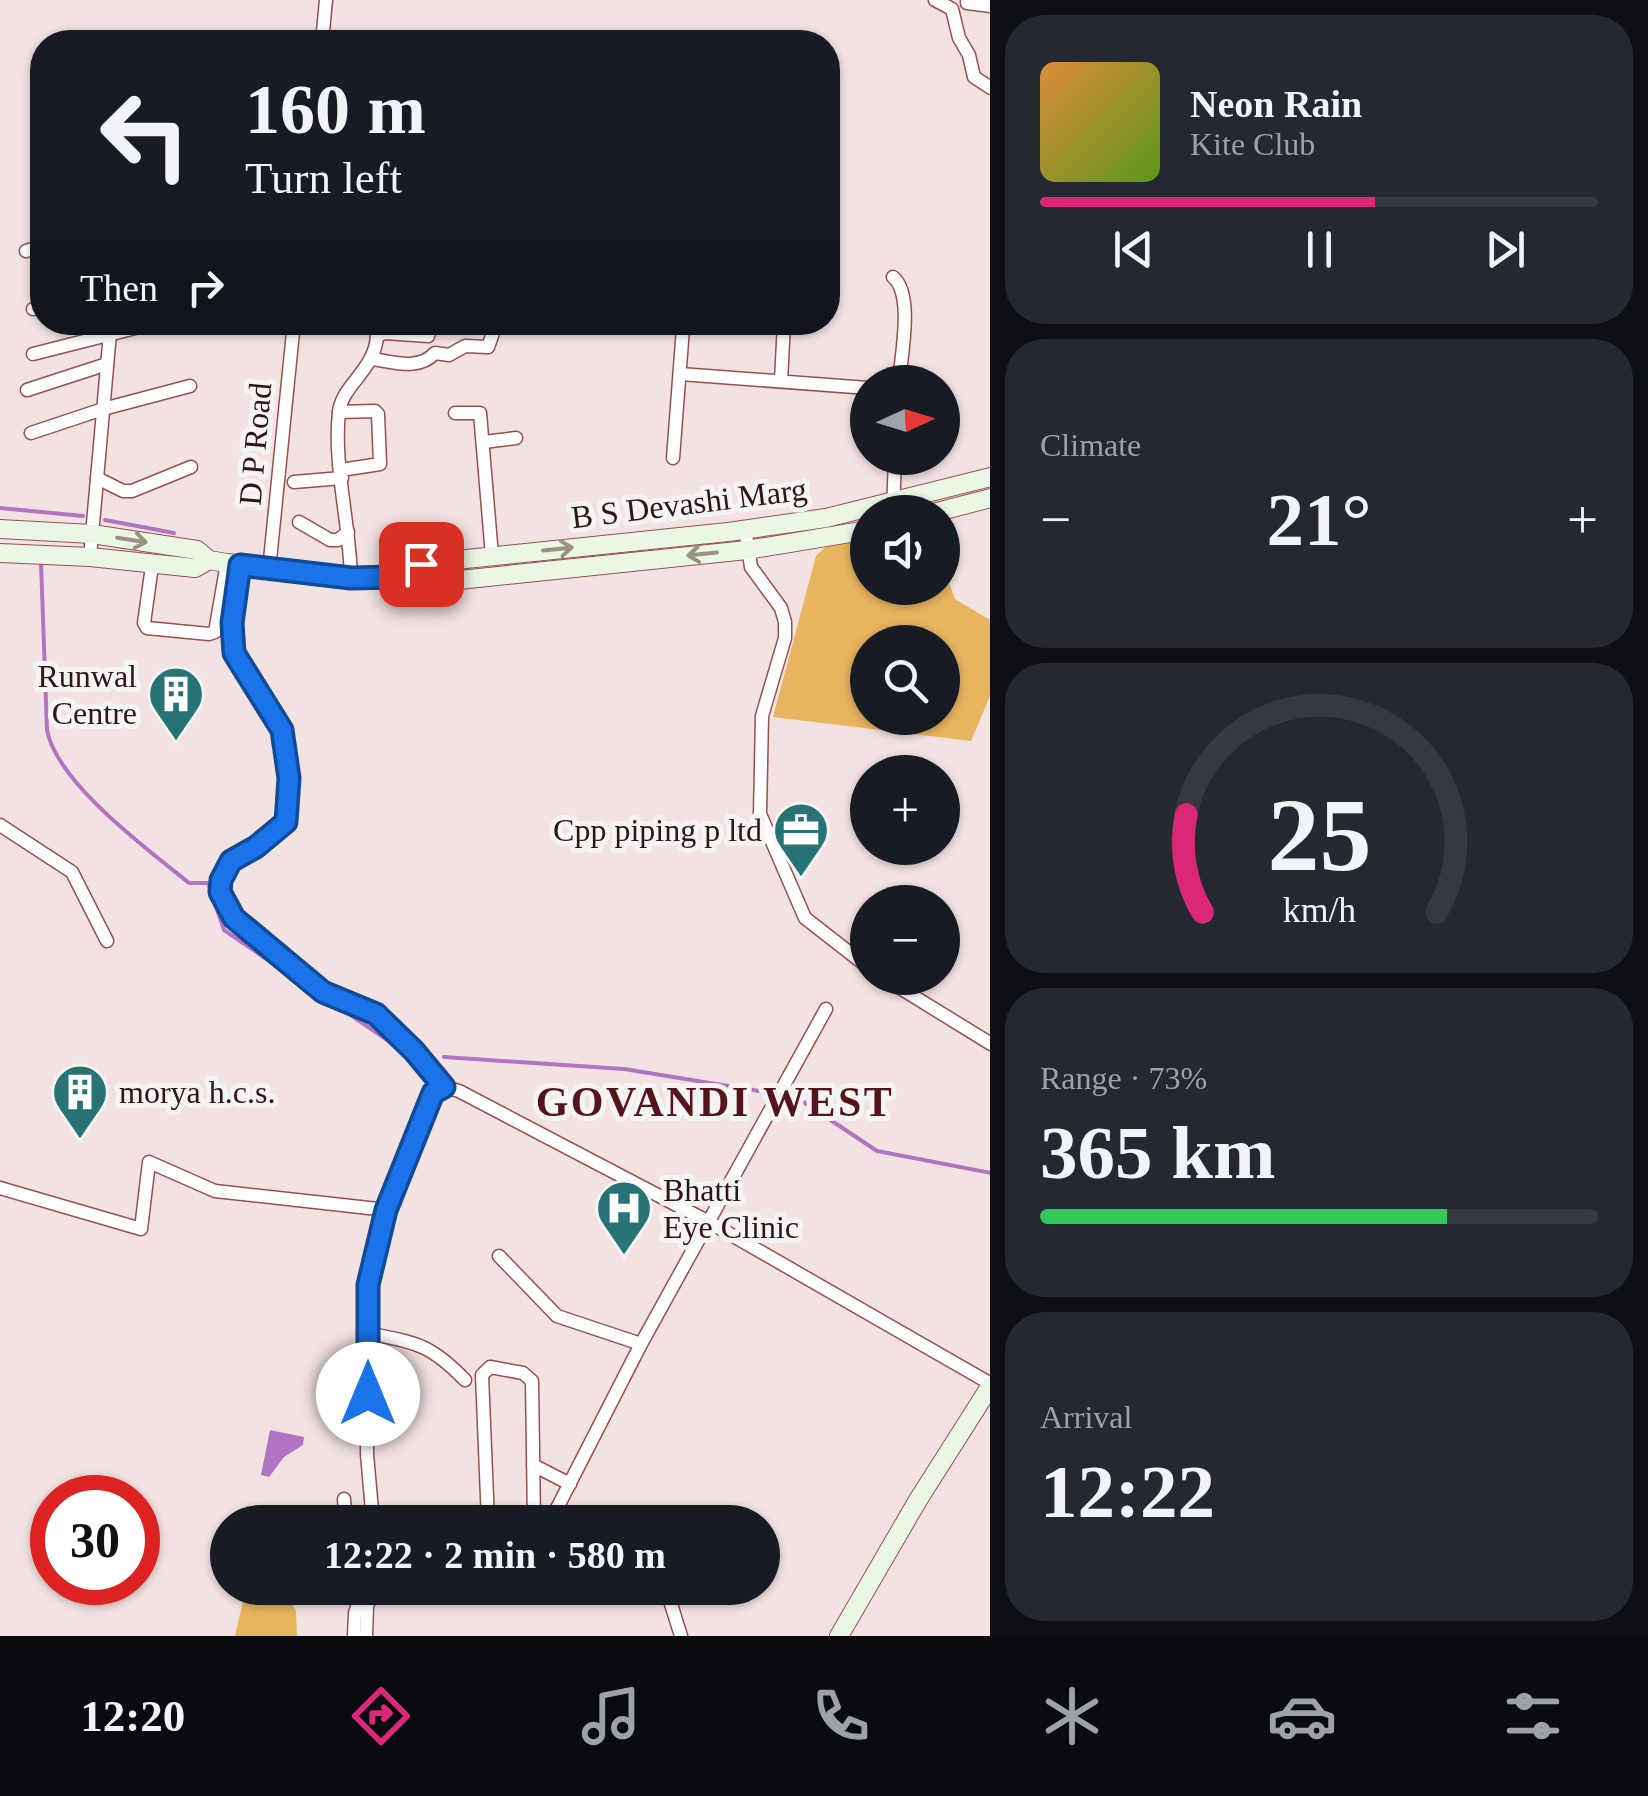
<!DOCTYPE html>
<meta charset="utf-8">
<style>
:root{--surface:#171b24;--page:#242831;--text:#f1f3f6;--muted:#9ea1a6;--line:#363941;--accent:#db2777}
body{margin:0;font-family:Georgia,serif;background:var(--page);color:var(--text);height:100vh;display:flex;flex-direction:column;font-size:38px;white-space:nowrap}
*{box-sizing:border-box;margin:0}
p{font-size:32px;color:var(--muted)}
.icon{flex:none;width:55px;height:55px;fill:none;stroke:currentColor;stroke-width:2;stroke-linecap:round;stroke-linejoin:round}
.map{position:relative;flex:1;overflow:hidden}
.side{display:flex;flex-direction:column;gap:15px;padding:15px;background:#0d0f14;width:658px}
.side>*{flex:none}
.banner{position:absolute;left:30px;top:30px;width:810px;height:305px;border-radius:40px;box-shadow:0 2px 8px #0004;background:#171b24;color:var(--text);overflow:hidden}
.needle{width:65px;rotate:86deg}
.controls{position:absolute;left:850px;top:365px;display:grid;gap:20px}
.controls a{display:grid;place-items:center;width:110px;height:110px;border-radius:50%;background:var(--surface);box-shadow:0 2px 8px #0004;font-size:50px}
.speed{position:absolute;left:30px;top:1475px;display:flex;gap:20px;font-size:50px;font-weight:700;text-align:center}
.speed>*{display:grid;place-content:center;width:130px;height:130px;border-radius:50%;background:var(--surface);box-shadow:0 2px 8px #0004;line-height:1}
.speed .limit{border:15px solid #d22;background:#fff;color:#111}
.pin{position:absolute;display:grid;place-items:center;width:85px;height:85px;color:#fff;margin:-42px;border-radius:20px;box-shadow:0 5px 15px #0006}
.me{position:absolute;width:110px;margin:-55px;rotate:0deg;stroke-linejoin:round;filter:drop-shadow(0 0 8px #0008)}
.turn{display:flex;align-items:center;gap:35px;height:210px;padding:0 50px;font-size:45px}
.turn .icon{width:130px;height:130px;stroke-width:2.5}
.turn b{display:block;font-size:70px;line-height:85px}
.then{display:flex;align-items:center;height:95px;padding:0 50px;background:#0003;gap:20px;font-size:38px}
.big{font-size:75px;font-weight:800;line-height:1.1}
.side .tile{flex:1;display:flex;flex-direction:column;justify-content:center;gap:15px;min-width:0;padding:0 35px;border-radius:40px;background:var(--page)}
.side .dial{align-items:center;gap:0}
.dial svg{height:260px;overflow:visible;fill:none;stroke:var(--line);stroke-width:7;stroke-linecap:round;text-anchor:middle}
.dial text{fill:var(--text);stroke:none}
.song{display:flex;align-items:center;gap:30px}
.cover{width:120px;height:120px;border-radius:15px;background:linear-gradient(135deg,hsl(30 70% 55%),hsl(90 70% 35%))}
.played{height:10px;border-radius:5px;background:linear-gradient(90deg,var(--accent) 60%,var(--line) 60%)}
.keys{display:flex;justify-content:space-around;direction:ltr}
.heat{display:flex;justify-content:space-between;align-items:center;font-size:55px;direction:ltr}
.charge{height:15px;border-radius:8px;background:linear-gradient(90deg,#34c759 73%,var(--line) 0)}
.trip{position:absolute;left:210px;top:1505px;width:570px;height:100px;border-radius:50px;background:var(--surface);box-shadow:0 2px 8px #0004;font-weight:800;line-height:100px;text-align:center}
.menu{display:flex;height:160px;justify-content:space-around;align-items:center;background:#090b0e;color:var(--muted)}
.menu .icon{width:70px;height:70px}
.menu .current{color:var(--accent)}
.menu b{font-size:45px;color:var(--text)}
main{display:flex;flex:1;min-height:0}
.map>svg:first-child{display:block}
</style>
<main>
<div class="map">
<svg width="991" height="1636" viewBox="0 0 991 1636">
<rect width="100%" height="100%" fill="#f3e2e2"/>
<!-- green -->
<g fill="#e7b45f" fill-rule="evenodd">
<path d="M867 531 868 588H942L943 566 955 599 990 620V696L971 741 773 717 816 556 827 545ZM868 642H942V718H868Z"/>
<polygon points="246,1588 284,1588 296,1611 297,1636 235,1636"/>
</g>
<!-- water -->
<polygon fill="#b074c3" points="270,1430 304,1437 303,1445 284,1457 269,1477 261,1475"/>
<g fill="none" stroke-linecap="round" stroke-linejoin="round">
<!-- stream -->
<g stroke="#b074c3" stroke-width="4">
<polyline points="0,508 83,516"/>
<polyline points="105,520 174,533"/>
<path d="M41 562 47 730C57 783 147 849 189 883H208L224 930 306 986"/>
<polyline points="327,999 399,1048"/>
<polyline points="444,1057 624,1069 765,1092"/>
<polyline points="796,1097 877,1151 991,1173"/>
</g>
<!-- minor casing -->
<g stroke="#974f52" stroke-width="15">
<g id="minor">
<polyline points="935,0 952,9 959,38 969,55 974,77 991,88"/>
<polyline points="967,0 967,3 991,6"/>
<polyline points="322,42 326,0"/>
<polyline points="26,251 42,246"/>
<path d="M893 277C914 294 901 356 899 382"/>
<polyline points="33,309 42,306"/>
<polyline points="33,354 159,322"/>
<path d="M372 359C395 362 418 371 435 353L449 355 465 346 488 347 497 322"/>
<polyline points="680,374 868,388"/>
<polyline points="781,381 784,322"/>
<polyline points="27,390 107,364"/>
<polyline points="339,412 375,411 378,414 380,464 341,470"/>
<polyline points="455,413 480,413 492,556"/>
<polyline points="31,433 103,409 190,386"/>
<polyline points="484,442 516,438"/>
<polyline points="673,458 683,328"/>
<polyline points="97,478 123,491 132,491 191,467"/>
<polyline points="294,482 342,478"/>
<polyline points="893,512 895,458"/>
<polyline points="299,522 330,540 338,540 348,532"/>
<polyline points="745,529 751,567 781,608 785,622 785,638 762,716 760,814 805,918 868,967"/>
<polyline points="90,557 111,322"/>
<polyline points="240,565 232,623 234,653 281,730 289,778 286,822 256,847 231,861 221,880 220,892 234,918 323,992 376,1014 414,1051 444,1087"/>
<polyline points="152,566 144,623 147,628 209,634 215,632 227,563"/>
<polyline points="269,570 294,322"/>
<path d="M351 578C350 525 333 464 339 412 342 385 375 370 377 336L385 333 428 336 433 322"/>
<polyline points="0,825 72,872 107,941"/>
<polyline points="884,978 991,1044"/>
<polyline points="0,1188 141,1229 149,1162 215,1191 387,1210 433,1093 444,1087 459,1091 709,1222 991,1384"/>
<polyline points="499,1256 557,1316 641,1344"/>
<path d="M367 1333C416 1343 429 1343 465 1380"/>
<polyline points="533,1465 570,1484"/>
<polyline points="344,1499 346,1522"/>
<polyline points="373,1522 367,1454 368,1285 387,1210"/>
<polyline points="488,1522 482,1375 490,1367 523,1373 532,1381 534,1522"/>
<polyline points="550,1522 641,1344 826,1009"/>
<polyline points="666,1588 681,1636"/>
<polyline points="354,1636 355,1613 363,1588"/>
<polyline points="366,1636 367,1606 375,1588"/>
</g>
</g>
<!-- secondary casing -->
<g stroke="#974f52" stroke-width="20">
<g id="secondary">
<polyline points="937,512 991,498"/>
<polyline points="0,529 92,534 197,550 209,560 227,563 351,578 396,577 411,585 747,550 868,530"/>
<polyline points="0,553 90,557 195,568 209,560"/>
<polyline points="396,577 408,565 728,532 826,518 991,477"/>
<polyline points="839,1636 918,1500 991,1385"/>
</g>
</g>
<!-- minor -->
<use href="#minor" stroke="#fff" stroke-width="12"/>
<!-- secondary -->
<use href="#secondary" stroke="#eaf7e6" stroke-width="18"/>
</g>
<!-- one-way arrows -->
<defs><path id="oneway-shaft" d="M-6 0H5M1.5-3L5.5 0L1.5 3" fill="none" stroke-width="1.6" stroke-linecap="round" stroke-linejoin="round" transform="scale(2.5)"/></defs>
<g stroke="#979188">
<use href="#oneway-shaft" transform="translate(132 540) rotate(9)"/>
<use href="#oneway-shaft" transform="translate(558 549) rotate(-6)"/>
<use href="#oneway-shaft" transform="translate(702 554) rotate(174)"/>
</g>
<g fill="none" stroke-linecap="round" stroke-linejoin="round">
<!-- route casing -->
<g stroke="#114b97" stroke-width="25">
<polyline id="route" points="368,1394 368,1285 386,1210 433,1093 444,1087 414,1051 376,1014 323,992 234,918 220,892 221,880 231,861 256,847 286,822 289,778 282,730 234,653 232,623 240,565 351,578 396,577 408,565 421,564"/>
</g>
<!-- route -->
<use href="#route" stroke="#1a73e8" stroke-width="18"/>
</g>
<!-- icons -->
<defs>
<g id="building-pin" transform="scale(2.875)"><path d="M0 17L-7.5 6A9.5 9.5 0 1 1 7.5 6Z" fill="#287375" stroke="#f3f4f3"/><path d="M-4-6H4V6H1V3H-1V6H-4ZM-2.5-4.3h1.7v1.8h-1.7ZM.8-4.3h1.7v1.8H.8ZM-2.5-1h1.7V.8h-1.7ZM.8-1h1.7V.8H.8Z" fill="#fff"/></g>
<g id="office-pin" transform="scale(2.875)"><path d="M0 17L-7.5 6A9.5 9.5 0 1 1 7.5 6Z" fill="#287375" stroke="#f3f4f3"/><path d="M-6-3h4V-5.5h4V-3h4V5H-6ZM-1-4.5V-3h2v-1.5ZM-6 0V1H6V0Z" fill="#fff"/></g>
<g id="hospital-pin" transform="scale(2.875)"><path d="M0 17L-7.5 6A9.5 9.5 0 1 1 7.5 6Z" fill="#287375" stroke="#f3f4f3"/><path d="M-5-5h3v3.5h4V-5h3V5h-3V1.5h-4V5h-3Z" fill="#fff"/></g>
</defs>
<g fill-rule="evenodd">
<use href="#building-pin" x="176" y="694"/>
<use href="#office-pin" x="801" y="830"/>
<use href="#building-pin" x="80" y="1092"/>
<use href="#hospital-pin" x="624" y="1208"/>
</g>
<g text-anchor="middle" stroke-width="10" stroke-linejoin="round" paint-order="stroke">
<!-- street labels -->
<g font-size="32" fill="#311416" stroke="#f3f4f3">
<text transform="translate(255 444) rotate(-85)" y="11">D P Road</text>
<text transform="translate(689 503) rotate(-7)" y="11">B S Devashi Marg</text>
</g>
<!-- poi labels -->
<g font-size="32" fill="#311416" stroke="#f3f4f3" text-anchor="end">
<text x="137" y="687">Runwal<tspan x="137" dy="37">Centre</tspan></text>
<text x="762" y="841">Cpp piping p ltd</text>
<text x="119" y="1103" text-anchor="start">morya h.c.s.</text>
<text x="663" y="1201" text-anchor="start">Bhatti<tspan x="663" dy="37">Eye Clinic</tspan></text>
</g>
<!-- district labels -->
<g font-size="42" font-weight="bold" letter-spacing="2.5" fill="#55141c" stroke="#f3f4f3">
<text x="715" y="1116">GOVANDI WEST</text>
</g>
</g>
</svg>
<div class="controls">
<a><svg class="needle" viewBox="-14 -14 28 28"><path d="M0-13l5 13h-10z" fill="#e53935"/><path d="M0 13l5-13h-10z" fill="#9ea1a6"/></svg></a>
<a><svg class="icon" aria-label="sound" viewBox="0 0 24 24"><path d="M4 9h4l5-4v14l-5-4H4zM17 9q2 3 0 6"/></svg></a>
<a><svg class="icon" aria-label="search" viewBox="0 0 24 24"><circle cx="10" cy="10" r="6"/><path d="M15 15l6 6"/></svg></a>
<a>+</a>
<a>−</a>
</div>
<div class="speed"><div class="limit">30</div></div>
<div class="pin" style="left:421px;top:564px;background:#d93025"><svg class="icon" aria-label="arrive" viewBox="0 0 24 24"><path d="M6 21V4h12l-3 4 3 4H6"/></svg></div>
<svg class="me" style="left:368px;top:1394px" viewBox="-20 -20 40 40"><circle r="19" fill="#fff"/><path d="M0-13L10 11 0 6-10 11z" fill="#1a73e8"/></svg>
<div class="trip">12:22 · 2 min · 580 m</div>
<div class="banner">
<div class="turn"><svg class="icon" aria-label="left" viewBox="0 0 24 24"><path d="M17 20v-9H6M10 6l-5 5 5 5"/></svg><div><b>160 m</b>Turn left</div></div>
<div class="then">Then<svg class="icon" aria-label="right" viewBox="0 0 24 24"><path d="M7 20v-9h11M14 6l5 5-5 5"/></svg></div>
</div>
</div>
<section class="side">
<div class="tile">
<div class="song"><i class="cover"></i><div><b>Neon Rain</b><p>Kite Club</p></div></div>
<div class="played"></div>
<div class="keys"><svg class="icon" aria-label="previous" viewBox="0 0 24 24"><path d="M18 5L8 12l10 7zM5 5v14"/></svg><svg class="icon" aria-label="pause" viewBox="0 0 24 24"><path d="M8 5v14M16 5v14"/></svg><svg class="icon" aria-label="next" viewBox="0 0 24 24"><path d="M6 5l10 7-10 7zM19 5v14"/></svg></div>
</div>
<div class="tile"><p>Climate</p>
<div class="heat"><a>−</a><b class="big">21°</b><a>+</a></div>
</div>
<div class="tile dial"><svg viewBox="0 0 100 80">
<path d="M14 69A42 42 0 1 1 86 69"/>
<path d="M14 69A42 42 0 0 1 9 39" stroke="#db2777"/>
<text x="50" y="56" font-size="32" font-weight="700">25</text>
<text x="50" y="72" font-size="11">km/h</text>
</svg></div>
<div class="tile"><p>Range · 73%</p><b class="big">365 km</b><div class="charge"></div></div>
<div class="tile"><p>Arrival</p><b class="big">12:22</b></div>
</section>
</main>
<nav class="menu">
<b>12:20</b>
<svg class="icon current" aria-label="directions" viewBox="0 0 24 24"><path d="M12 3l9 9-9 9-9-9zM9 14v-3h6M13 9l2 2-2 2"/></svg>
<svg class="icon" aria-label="music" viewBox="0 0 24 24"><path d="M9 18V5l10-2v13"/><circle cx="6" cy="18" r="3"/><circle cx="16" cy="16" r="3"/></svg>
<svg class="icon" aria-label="phone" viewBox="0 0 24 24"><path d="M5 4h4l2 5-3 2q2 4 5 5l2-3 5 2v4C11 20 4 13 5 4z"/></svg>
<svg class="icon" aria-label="climate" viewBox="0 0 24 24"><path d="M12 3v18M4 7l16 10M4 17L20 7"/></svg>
<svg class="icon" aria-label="car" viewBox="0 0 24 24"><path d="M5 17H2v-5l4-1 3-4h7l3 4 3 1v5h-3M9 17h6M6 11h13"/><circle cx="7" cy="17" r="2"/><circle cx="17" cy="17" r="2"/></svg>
<svg class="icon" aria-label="filters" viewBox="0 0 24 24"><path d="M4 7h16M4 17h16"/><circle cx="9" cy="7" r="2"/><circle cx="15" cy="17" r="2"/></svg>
</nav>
